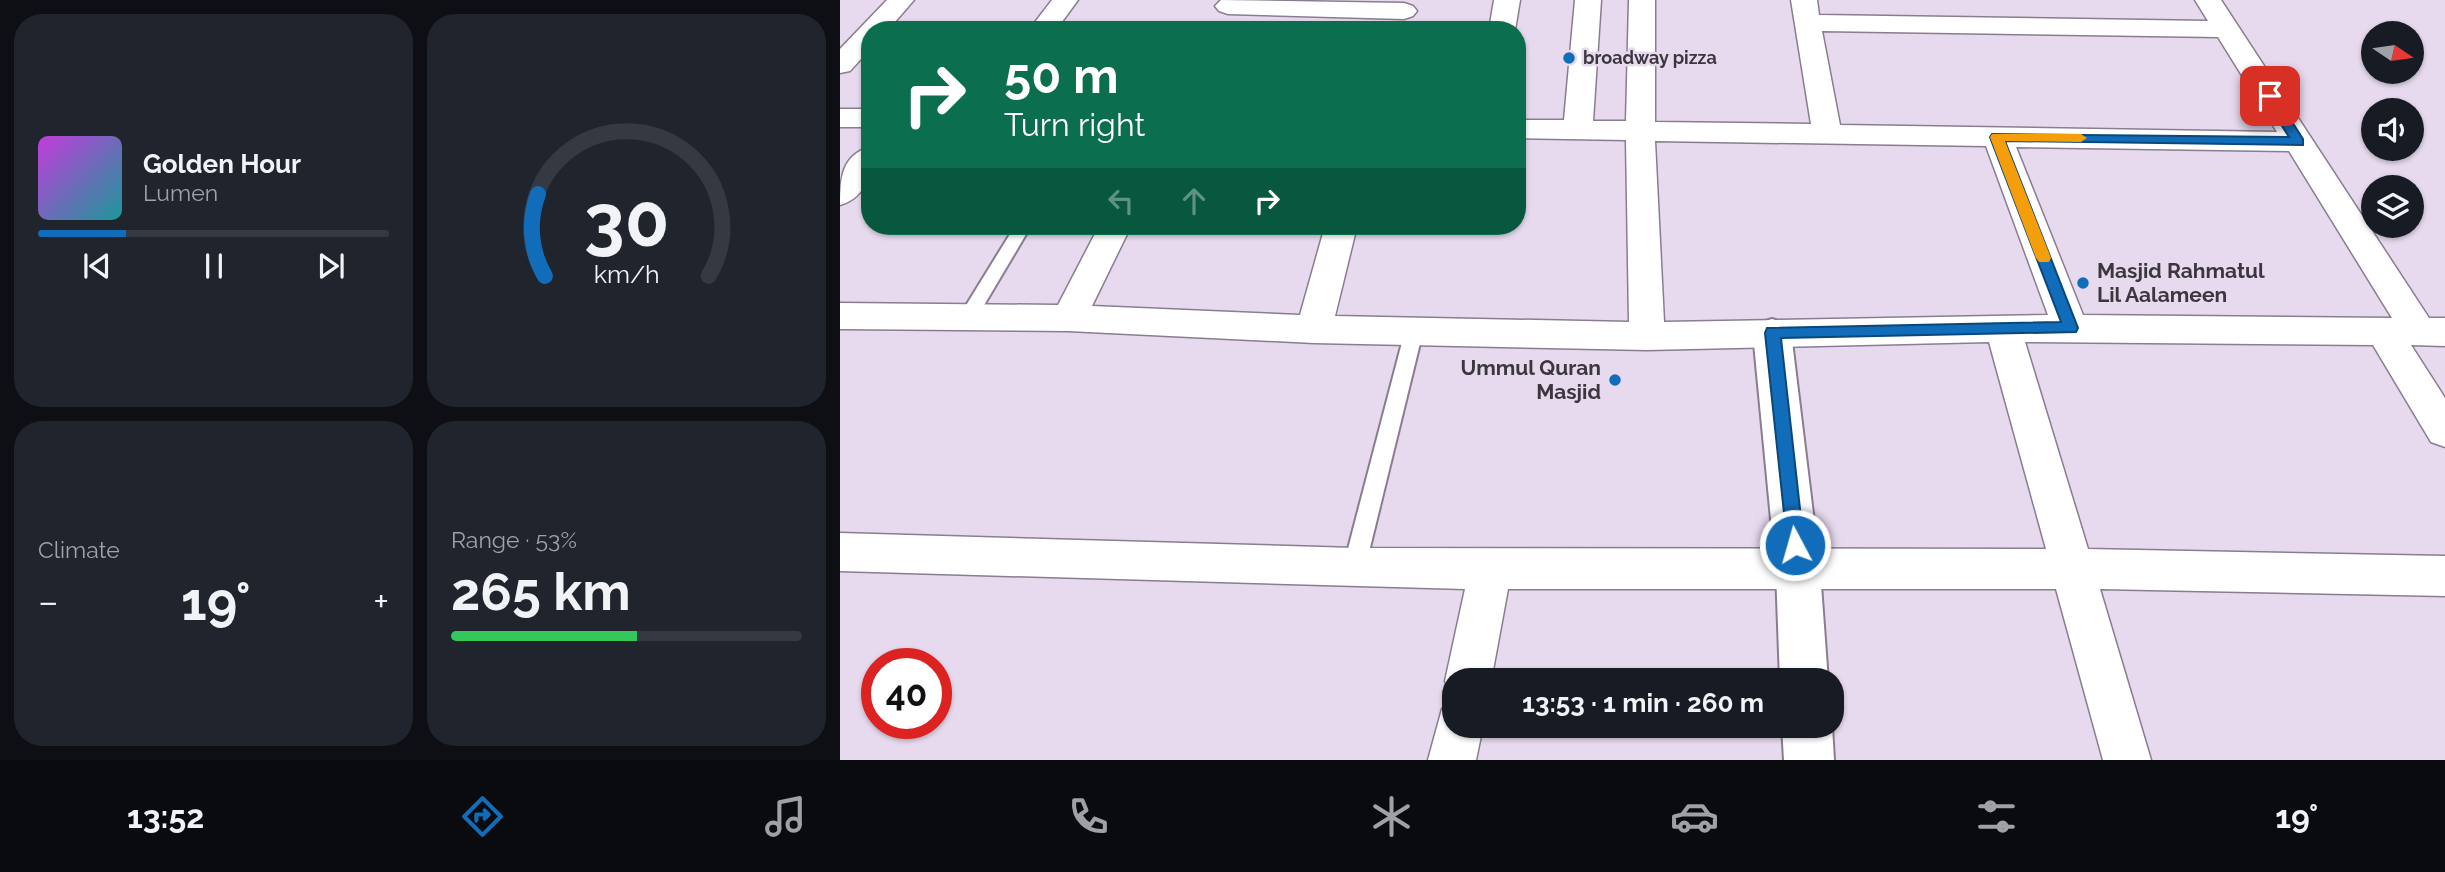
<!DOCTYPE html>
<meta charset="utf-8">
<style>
:root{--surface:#171b24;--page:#20242c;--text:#f1f3f6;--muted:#9ea1a6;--line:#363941;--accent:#116dba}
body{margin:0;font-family:Raleway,sans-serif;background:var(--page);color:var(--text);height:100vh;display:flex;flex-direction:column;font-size:26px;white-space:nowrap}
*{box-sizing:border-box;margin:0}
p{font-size:23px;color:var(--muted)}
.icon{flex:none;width:38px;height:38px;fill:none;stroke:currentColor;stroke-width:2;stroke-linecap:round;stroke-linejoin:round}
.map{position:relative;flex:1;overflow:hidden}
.side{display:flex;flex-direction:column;gap:14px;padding:14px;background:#0d0f14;width:840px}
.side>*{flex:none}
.guide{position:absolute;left:21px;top:21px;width:665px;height:214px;border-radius:28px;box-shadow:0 2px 5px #0004;background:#0b6e4f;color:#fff;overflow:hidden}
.needle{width:46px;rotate:103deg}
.fabs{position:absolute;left:1521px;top:21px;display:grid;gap:14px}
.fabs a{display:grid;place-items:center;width:63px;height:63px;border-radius:50%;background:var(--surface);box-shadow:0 2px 5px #0004;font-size:35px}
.speed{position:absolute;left:21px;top:648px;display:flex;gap:14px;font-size:35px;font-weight:700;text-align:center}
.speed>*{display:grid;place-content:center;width:91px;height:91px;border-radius:50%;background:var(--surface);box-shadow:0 2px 5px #0004;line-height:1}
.speed .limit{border:10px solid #d22;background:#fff;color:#111}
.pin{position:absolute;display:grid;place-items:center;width:60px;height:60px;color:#fff;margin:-30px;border-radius:14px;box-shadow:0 4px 10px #0006}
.me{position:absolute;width:77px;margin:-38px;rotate:354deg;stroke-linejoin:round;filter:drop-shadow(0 0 5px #0008)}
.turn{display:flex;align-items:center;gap:24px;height:147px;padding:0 28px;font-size:32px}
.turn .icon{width:91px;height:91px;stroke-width:2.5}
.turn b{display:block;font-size:49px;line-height:60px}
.lanes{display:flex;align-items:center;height:66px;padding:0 28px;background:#0003;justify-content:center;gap:35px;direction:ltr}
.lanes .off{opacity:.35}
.big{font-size:52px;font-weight:700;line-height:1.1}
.side .widget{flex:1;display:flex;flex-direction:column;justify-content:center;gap:10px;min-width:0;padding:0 24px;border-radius:28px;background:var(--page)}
.side .dial{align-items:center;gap:0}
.dial svg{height:182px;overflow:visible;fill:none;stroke:var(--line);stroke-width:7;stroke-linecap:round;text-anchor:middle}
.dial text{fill:var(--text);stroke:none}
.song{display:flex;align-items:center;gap:21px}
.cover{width:84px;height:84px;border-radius:10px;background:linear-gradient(135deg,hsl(290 70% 55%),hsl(180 70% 35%))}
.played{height:7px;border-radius:4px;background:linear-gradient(90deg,var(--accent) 25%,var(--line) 25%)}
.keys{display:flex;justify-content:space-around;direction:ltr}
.heat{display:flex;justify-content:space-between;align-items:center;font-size:38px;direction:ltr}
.charge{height:10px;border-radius:5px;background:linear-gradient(90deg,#34c759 53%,var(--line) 0)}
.side .tiles{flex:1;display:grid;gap:14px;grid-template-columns:repeat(2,1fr)}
.trip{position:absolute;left:602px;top:668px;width:402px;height:70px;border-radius:28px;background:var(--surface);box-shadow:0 2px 5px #0004;font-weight:700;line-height:70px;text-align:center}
.menu{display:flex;height:112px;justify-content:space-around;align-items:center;background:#090b0e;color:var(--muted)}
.menu .icon{width:49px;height:49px}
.menu .on{color:var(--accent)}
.menu b{font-size:32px;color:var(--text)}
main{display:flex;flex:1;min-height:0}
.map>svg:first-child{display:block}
</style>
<main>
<section class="side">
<div class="tiles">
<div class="widget">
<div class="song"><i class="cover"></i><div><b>Golden Hour</b><p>Lumen</p></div></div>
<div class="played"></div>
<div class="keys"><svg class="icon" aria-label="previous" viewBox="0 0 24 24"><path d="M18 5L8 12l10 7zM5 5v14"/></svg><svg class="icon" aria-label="pause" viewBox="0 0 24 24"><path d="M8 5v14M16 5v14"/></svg><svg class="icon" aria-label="next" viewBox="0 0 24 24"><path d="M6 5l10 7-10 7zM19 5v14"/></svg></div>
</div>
<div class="widget dial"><svg viewBox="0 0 100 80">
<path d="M14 69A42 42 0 1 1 86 69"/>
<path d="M14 69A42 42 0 0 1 11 33" stroke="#116dba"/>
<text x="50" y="56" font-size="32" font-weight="700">30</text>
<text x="50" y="72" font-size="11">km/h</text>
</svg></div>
<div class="widget"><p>Climate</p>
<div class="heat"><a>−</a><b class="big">19°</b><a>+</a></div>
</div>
<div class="widget"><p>Range · 53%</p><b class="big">265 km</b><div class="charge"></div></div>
</div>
</section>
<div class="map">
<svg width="1605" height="760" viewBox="0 0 1605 760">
<rect width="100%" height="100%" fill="#e7daee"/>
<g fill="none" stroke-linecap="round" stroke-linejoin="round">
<!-- service casing -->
<g stroke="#897d8f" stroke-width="4">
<g id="service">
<polygon points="175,226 191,226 134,322 122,322 119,317 122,312"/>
<polygon points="574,324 583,331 525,568 522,575 514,578 506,575 503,568 565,331"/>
</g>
</g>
<!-- minor casing -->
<g stroke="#897d8f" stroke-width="3">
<g id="minor">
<polygon points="47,0 74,0 48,30 30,30 30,49 10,71 0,73 0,49"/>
<polygon points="212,0 238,0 216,30 189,30"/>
<polygon points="381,0 564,3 573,6 577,11 573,16 564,19 388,14 379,11 375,6"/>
<polygon points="654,0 680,0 675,30 649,30"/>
<path d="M735 0H761L753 121H786L789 0H815V122L971 124 951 0H977L979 15 1368 21 1355 0H1381L1589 318H1605V346L1571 345 1605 398V447L1591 442 1533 345 1185 342 1248 549 1605 556V596L1260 589 1311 760H1263L1216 589H668L651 681H614V698L605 681 625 589 0 571V533L514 548 1206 549 1149 342 807 350 474 343 228 331 0 329V303L218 305 259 226H291L252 306 460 315 485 226H517L495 316 789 322 786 140 677 138V120H724ZM982 31 1378 37 1437 132 1000 125ZM815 141 1146 146 1208 315 824 322ZM1176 147 1449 151 1552 318 1243 315Z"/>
<rect x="0" y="109" width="30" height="18"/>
<path d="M30 147C30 172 29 196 0 205 0 180 1 155 30 147Z"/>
<polygon points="614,704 614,726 643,726 636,760 588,760 602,709"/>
</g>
</g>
<!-- tertiary casing -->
<g stroke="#897d8f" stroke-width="4">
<g id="tertiary">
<polygon points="932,319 945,323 951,333 980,571 988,681 940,681 936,571 913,333 919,323"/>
<polygon points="942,726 992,726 994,760 944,760"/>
</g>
</g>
<!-- service -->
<use href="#service" fill="#fff" fill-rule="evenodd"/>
<!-- minor -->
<use href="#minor" fill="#fff" fill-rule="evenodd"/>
<!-- tertiary -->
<use href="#tertiary" fill="#fff" fill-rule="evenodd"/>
</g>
<!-- route -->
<polygon fill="#116dba" stroke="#0b4779" stroke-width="2" points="1430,93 1434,94 1463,139 1463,145 1165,141 1238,328 1236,332 941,338 964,545 961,551 948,551 925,333 927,328 1221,322 1150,137 1152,134 1449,137 1423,96"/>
<!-- slow -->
<polygon fill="#f59e0b" points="1152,134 1241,134 1247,138 1241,142 1165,141 1211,258 1209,262 1199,262 1196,258 1150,137"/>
<!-- markers -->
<g fill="#116dba" stroke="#e7daee" stroke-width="2.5">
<circle cx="729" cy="58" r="7"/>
<circle cx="1243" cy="283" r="7"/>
<circle cx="775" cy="380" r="7"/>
</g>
<g text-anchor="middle" stroke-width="5" stroke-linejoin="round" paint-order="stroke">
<!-- far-poi labels -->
<g font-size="18" font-weight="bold" fill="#3c373f" stroke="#e7daee" text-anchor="start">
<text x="743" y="64">broadway pizza</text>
</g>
<!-- poi labels -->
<g font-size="21" font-weight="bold" fill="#3c373f" stroke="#e7daee" text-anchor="start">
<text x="1257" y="278">Masjid Rahmatul<tspan x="1257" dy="24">Lil Aalameen</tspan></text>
<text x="761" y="375" text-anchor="end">Ummul Quran<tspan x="761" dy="24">Masjid</tspan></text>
</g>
</g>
</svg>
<div class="fabs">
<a><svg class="needle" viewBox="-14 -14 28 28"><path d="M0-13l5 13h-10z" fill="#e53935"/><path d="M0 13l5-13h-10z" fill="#9ea1a6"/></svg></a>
<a><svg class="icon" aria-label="sound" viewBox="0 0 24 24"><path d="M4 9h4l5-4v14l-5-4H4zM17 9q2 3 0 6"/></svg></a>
<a><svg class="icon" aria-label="layers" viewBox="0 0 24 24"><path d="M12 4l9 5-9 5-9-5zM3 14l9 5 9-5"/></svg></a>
</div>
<div class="speed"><div class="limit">40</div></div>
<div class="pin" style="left:1430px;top:96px;background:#d93025"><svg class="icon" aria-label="arrive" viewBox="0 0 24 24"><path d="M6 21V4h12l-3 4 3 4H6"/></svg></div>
<svg class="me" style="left:955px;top:545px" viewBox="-20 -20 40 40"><circle r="17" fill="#116dba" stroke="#fff" stroke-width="3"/><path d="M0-11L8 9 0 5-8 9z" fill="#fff"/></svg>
<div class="trip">13:53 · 1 min · 260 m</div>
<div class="guide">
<div class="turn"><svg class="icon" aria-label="right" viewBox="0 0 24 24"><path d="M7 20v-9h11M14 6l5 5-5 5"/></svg><div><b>50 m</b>Turn right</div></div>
<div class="lanes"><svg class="icon off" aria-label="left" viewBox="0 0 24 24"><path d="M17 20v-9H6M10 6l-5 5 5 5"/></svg><svg class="icon off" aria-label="ahead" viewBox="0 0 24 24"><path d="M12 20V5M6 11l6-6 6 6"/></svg><svg class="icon" aria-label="right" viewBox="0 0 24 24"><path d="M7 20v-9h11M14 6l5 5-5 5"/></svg></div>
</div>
</div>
</main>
<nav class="menu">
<b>13:52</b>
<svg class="icon on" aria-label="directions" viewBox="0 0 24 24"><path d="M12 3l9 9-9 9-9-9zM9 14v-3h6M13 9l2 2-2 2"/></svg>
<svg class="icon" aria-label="music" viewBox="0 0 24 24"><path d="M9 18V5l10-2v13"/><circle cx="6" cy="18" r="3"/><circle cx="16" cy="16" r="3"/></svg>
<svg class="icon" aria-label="phone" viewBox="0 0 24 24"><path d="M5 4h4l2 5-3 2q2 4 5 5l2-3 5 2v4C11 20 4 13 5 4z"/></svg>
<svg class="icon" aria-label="climate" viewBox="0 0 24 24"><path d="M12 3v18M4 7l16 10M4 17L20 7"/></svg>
<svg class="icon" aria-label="car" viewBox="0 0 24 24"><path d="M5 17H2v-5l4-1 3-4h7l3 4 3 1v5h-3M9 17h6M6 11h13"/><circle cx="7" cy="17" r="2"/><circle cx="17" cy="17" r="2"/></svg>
<svg class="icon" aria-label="filters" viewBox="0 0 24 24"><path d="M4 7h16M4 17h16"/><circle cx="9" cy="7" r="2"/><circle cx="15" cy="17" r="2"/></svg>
<b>19°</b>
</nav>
